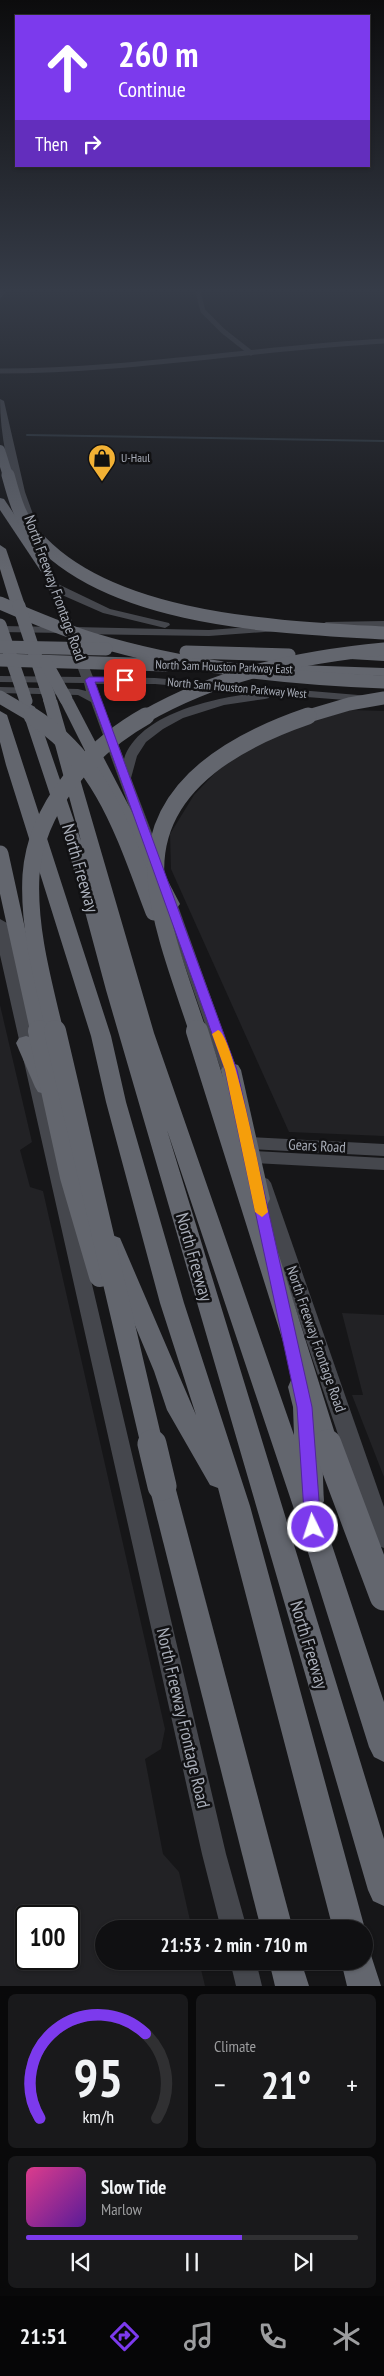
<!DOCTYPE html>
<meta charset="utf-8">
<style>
:root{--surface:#101012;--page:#19191b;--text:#f1f3f6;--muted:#9c9d9f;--line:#303032;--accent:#7c3aed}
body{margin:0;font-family:"PT Sans Narrow",sans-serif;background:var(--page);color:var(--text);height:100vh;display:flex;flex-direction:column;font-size:19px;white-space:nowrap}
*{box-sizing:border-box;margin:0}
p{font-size:16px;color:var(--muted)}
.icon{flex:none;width:28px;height:28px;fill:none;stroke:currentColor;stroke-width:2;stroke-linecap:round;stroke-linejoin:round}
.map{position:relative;height:1986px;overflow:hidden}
.details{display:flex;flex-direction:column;gap:8px;padding:8px;background:#09090a;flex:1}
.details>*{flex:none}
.banner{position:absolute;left:15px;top:15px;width:355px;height:152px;border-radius:0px;box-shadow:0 1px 4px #0004,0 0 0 1px var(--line);background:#7c3aed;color:#fff;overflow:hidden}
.speed{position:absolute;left:15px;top:1905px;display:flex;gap:10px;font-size:25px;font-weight:700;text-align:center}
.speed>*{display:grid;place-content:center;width:65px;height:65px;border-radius:50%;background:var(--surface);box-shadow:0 1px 4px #0004,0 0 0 1px var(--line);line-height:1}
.speed .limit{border:2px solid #111;border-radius:8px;background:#fff;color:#111}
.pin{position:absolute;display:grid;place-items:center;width:42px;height:42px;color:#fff;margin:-21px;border-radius:10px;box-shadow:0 2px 8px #0006}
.me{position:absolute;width:55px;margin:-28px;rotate:356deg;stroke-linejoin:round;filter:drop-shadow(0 0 4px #0008)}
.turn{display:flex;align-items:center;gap:18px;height:105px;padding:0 20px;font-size:22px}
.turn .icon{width:65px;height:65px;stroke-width:2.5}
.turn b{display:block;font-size:35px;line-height:42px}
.then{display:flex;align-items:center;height:48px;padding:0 20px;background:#0003;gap:10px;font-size:19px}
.big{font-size:38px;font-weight:700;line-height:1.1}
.details .card{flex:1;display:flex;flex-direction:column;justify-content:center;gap:8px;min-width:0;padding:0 18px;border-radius:8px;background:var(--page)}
.details .dial{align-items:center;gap:0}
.dial svg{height:130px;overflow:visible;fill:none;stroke:var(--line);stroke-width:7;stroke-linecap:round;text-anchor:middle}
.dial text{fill:var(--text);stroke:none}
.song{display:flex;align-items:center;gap:15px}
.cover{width:60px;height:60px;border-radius:8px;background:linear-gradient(135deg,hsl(330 70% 55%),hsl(270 70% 35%))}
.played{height:5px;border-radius:2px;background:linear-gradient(90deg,var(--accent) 65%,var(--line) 65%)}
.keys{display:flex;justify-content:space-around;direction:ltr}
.heat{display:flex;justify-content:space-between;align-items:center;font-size:28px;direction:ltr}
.details .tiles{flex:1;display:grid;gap:8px;grid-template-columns:1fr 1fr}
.card:last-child{grid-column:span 2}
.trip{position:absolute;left:95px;top:1920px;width:278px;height:50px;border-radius:25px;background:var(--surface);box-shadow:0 1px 4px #0004,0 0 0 1px var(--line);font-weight:700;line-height:50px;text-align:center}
.dock{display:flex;height:80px;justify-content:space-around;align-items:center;background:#060607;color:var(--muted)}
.dock .icon{width:35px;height:35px}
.dock .active{color:var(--accent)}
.dock b{font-size:22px;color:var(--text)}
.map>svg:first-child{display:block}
</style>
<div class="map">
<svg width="384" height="1986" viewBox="0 0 384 1986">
<rect width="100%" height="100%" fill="#161618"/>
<!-- built -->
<g fill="#222225" fill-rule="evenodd">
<polygon points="350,710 384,711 384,1136 289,1132 171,869 170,834 194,795 214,774 241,750 273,733"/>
<path d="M0 1005 32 1142 20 1150 30 1187 43 1191 165 1729 161 1749 145 1759 163 1854 179 1872 192 1929H104V1961H199L205 1986H0ZM69 1916V1959H26V1916Z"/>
<polygon points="342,1313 384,1315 384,1477 352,1395 363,1395"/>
</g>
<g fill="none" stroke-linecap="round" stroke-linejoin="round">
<!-- stream -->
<polyline stroke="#2c353c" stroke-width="2" points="27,435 384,441"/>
<!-- street -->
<g stroke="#37383d" stroke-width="5">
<polyline points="198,292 203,311 223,331 251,353"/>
<path d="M0 371C129 371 256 348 384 341"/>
</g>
<!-- secondary -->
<g fill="#45474d" fill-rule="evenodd">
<polygon points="0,292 6,292 0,299"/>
<path d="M0 399 4 401 25 492 58 584 110 609 169 623 170 625 165 628 103 613 62 595 74 627 209 630 278 625 283 628 278 631 209 636 76 634 93 677 155 678 370 696 376 699 370 702 269 694V698L265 699 224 705 183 718 163 729 146 742 137 756 131 778 163 862 161 865 156 866 149 862 91 702 78 695 0 693V687L78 689 86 691 84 683 0 682V676L81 677 65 633 0 632V626L63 627C37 557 0 474 0 399ZM95 684H155L259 693C217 697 139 713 124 759Z"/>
<polygon points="384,621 384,627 326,628 321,625 326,622"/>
<polygon points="165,885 172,889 242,1084 240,1088 228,1088 226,1084 158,889"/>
<polygon points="0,919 7,923 226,1854 247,1929 221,1929 202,1854 0,955"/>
<polygon points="250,1137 384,1144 384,1156 250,1149 244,1147 242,1143 244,1139"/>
<polygon points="253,1151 384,1158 384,1170 253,1163 247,1161 245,1157 247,1153"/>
<polygon points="262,1177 268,1179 271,1183 384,1507 384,1548 376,1545 373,1538 253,1183 256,1179"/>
<polygon points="230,1961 256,1961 262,1986 236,1986"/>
</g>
<!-- highway -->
<g fill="#63666e" fill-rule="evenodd">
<polygon points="0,498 4,499 54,573 52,576 48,577 42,573 0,510"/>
<polygon points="0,545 6,549 25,605 23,608 13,608 11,605 0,569"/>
<polygon points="355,652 384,653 384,661 350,659 348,656 350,653"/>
<polygon points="268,664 384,668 384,676 263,671 261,668 263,665"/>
<polygon points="66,695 73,699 180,904 177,908 165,908 162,904 59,699"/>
<path d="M50 696 57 700 154 1033 294 1435 293 1407 288 1387 291 1380 300 1377 309 1380C324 1410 322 1466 324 1501L320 1509 384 1702V1762L374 1757 369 1747 300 1527 167 1130 384 1839V1906L373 1901 368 1890 106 990 69 852 21 707 28 703 35 707 81 841 43 700Z"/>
<polygon points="0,711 7,715 111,1036 126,1102 184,1303 250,1506 365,1929 364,1932 364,1929 333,1929 218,1488 210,1485 167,1410 154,1371 101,1244 104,1238 112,1235 120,1238 196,1415 160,1303 106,1102 91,1036 6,765 0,742"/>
<polygon points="26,1036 33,1038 36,1043 55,1087 52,1092 45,1094 38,1092 35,1087 16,1043 19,1038"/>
<polygon points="231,1063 238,1065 241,1070 270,1199 267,1205 259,1207 251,1205 248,1199 221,1070 224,1065"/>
<polygon points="162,1475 171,1478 175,1486 293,1929 261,1929 149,1486 153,1478"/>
<polygon points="364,1947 369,1949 381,1986 347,1986 341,1961 364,1961"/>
<polygon points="269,1961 301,1961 309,1986 275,1986"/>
</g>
<!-- highway-bridge-far4 -->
<polyline stroke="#63666e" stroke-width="10" points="0,450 8,476"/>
<!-- highway-bridge-far3 -->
<g stroke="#63666e" stroke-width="13">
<path d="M8 475C13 493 18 513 29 528 100 621 276 627 384 633"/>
<path d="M0 603C30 616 60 629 92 639 187 668 285 678 384 682"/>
<polyline points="19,606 50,700"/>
<polyline points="0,625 26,701"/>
<polyline points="0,647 106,649"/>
<polyline points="186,652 289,655"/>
<polyline points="0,660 166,665"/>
<polyline points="46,663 66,699"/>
<polyline points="0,697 34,717"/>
<path d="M144 717C219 674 299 657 384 649"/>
<polyline points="305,717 349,704 384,698"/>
</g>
<!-- highway-bridge-far2 -->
<g stroke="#63666e" stroke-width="17">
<path d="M32 716C104 762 125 836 154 912"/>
<polyline points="0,854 39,1032"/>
<path d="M55 1032C43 981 28 928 31 875 36 807 89 748 146 716"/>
<path d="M198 1032C182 983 160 928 156 878 150 787 235 741 308 716"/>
</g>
<!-- highway-bridge-far1 -->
<g stroke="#63666e" stroke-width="22">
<polyline points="39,1031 71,1177 100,1276"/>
<polyline points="55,1031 152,1445"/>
<polyline points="197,1031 327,1445"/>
</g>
<!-- highway-bridge -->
<g stroke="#63666e" stroke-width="29">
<polyline points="152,1444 162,1486"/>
<polyline points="327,1444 384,1596"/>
</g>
</g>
<!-- sky -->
<linearGradient id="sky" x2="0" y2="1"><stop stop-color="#0c0c0d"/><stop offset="0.51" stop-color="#363c48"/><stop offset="1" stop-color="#363c48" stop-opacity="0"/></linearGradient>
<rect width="384" height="570" fill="url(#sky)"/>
<!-- route -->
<polygon fill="#7c3aed" stroke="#51269a" points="89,677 125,677 129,680 125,682 95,682 237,1070 312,1407 321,1527 319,1532 313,1535 307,1532 305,1527 297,1407 225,1070 85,680"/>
<!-- slow -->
<path fill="#f59e0b" d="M218 1030C234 1035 263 1188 268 1212L262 1217 255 1212 225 1070 212 1034Z"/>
<!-- icons -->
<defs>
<g id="shop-pin" transform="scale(1.4375)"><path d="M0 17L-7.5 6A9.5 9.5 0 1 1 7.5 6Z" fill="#f2b134" stroke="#111113"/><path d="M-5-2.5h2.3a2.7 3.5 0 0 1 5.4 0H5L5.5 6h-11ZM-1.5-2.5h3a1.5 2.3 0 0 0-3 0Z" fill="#111"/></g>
</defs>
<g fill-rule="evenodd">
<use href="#shop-pin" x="102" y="458"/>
</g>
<g text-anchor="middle" stroke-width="5" stroke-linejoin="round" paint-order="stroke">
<!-- far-poi labels -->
<g font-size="12" fill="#a8adb8" stroke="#111113" text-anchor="start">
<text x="121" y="462">U-Haul</text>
</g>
<!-- far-street labels -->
<g font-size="12" fill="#a8adb8" stroke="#111113">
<text transform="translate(224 667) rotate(2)" y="4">North Sam Houston Parkway East</text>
<text transform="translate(237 688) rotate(5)" y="4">North Sam Houston Parkway West</text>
</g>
<!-- street labels -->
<g font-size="15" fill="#a8adb8" stroke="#111113">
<text transform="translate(55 588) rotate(70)" y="5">North Freeway Frontage Road</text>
<text transform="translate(317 1146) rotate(3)" y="5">Gears Road</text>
<text transform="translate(316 1339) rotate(71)" y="5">North Freeway Frontage Road</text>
</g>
<!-- near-street labels -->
<g font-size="18" fill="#a8adb8" stroke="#111113">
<text transform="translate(80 868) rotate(74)" y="6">North Freeway</text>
<text transform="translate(194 1257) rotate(74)" y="6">North Freeway</text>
<text transform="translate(309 1645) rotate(73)" y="6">North Freeway</text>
<text transform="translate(183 1718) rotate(77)" y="6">North Freeway Frontage Road</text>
</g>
</g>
</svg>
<div class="speed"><div class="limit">100</div></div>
<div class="pin" style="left:125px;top:680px;background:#d93025"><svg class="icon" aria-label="arrive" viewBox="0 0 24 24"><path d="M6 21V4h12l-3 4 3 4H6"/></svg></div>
<svg class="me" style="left:313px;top:1527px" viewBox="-20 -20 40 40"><circle r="17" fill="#7c3aed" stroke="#fff" stroke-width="3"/><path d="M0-11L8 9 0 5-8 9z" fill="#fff"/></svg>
<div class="trip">21:53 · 2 min · 710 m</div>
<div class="banner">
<div class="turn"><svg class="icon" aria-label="ahead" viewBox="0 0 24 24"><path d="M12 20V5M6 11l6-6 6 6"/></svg><div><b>260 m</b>Continue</div></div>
<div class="then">Then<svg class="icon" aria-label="right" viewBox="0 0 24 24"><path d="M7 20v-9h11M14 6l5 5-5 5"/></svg></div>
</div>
</div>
<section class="details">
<div class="tiles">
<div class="card dial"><svg viewBox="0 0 100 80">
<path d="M14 69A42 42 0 1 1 86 69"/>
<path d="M14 69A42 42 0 0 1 79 17" stroke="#7c3aed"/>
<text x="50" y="56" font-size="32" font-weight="700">95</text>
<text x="50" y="72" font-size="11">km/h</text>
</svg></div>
<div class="card"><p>Climate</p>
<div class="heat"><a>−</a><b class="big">21°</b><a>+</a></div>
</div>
<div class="card">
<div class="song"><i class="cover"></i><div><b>Slow Tide</b><p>Marlow</p></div></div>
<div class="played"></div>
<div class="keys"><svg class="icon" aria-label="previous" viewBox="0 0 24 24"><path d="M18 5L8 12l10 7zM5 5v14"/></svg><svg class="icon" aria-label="pause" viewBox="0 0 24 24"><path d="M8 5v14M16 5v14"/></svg><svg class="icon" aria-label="next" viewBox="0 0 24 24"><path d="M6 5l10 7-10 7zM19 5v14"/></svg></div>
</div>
</div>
</section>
<nav class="dock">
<b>21:51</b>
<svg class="icon active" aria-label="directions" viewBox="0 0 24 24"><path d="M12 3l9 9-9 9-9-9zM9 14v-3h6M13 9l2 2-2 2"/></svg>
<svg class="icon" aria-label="music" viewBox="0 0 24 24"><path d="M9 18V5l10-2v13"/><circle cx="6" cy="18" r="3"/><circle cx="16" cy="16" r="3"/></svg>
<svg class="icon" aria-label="phone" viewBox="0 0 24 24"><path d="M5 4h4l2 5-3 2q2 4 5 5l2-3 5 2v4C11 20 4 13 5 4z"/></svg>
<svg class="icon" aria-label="climate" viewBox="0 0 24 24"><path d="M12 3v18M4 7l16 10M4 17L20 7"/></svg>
</nav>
